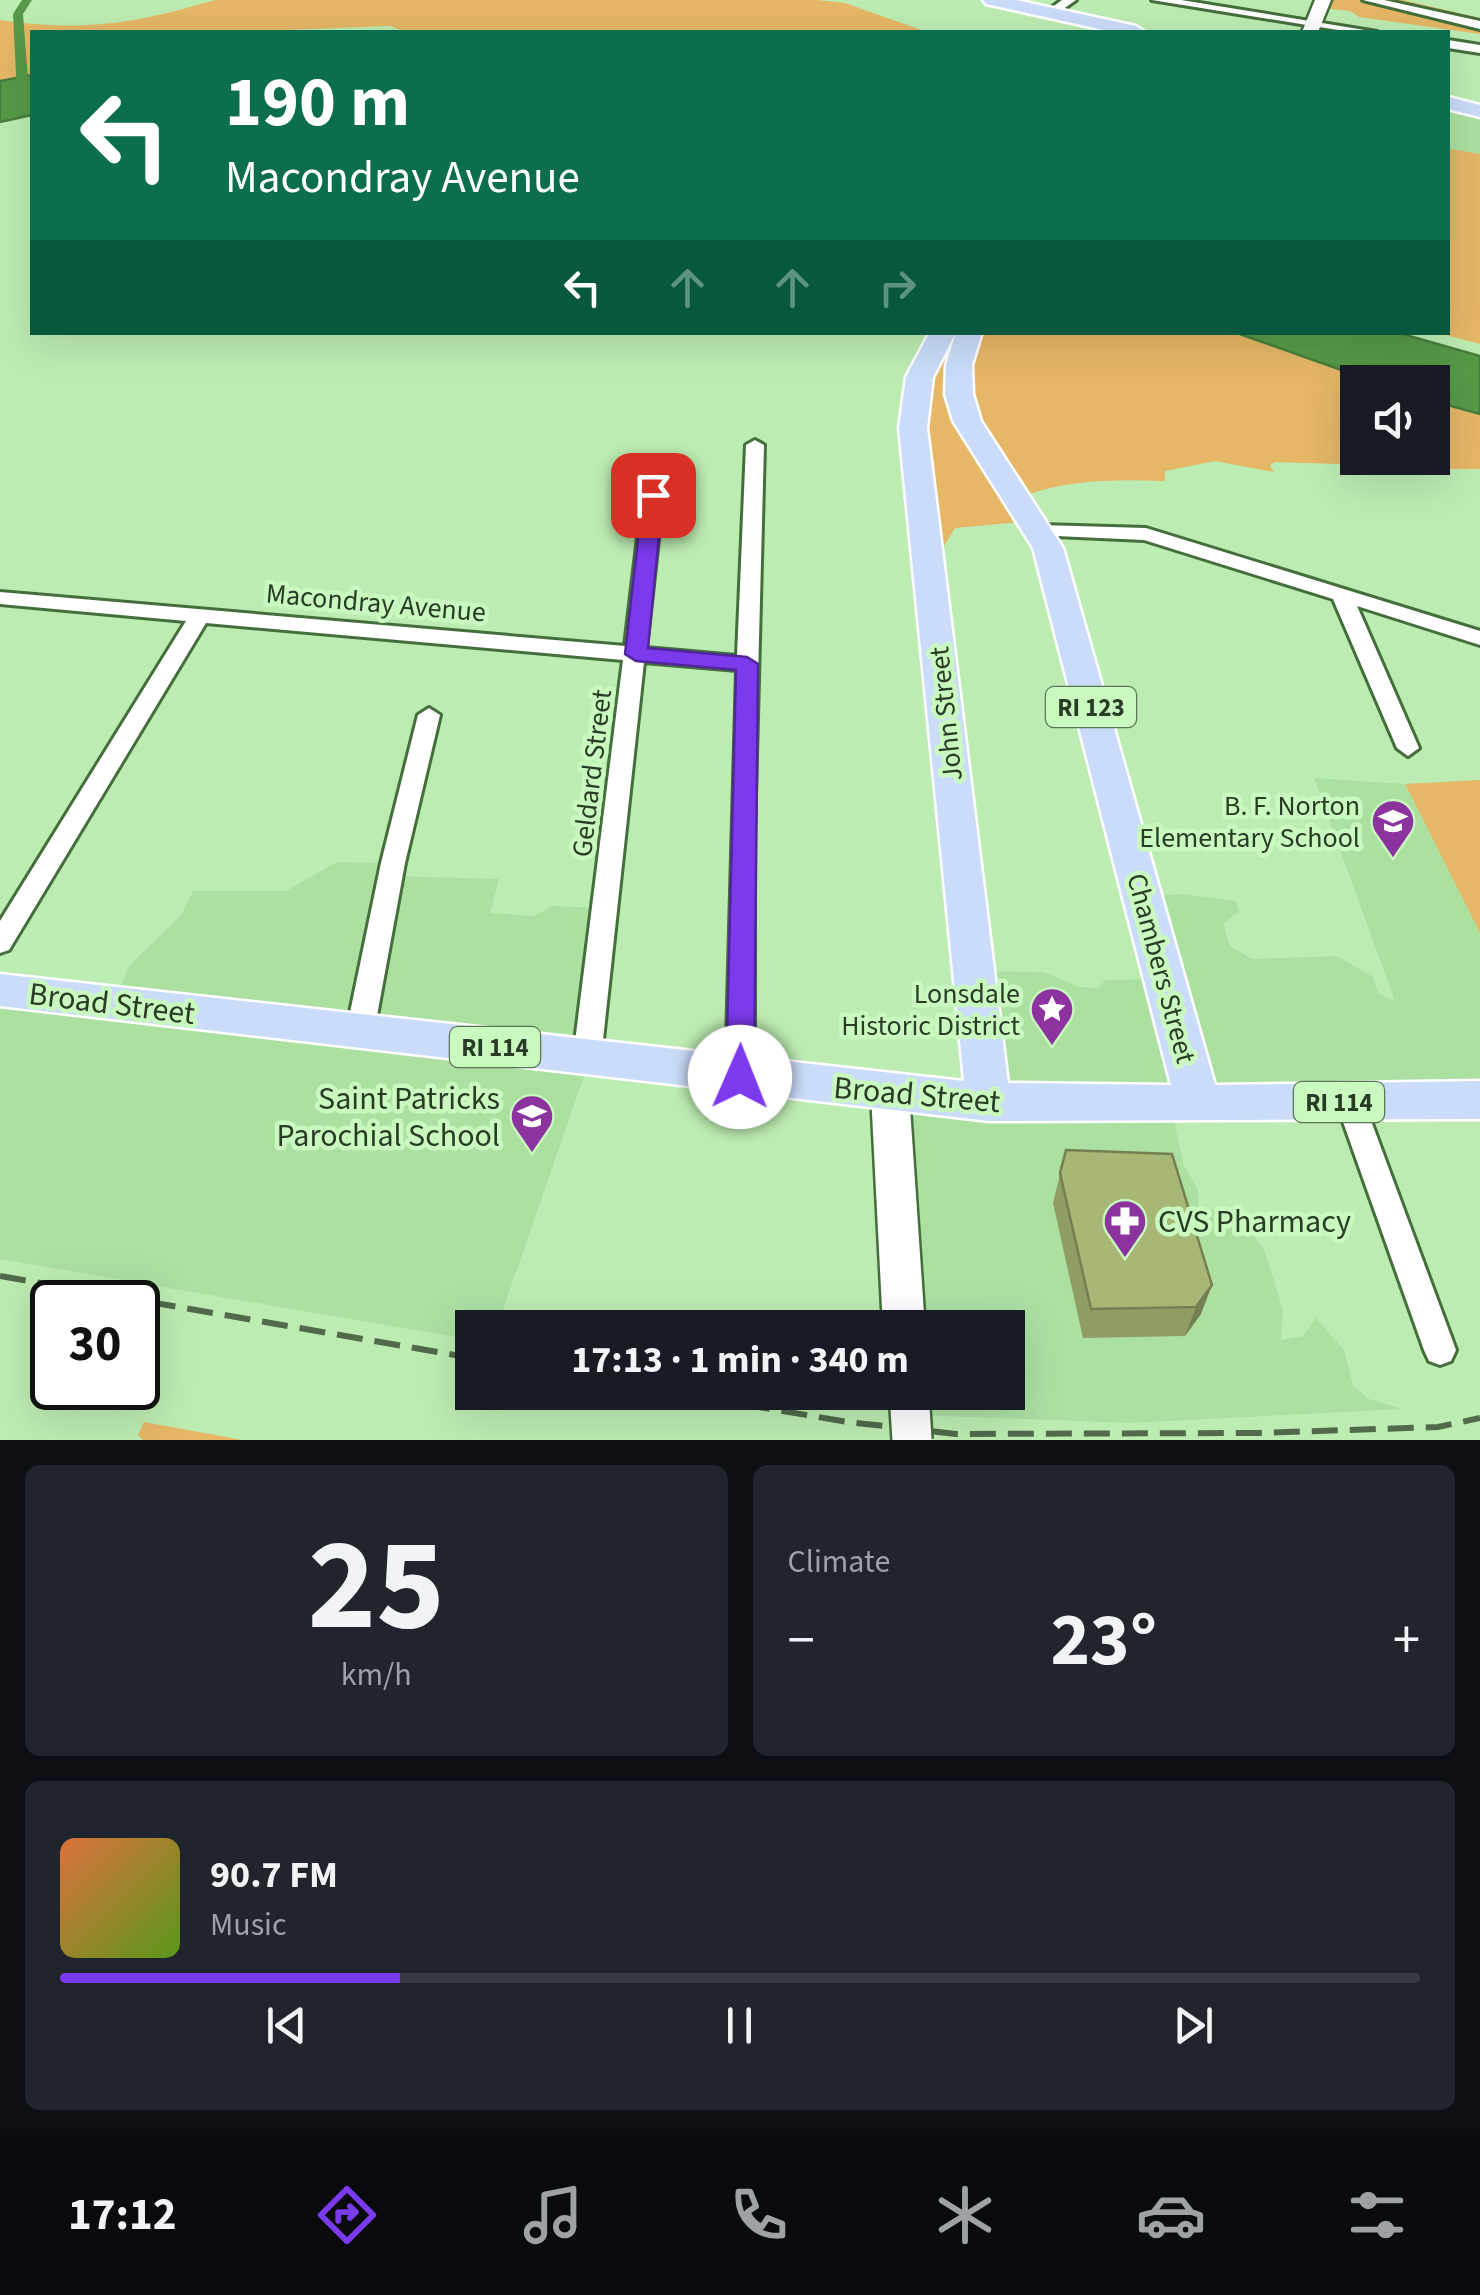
<!DOCTYPE html>
<meta charset="utf-8">
<style>
:root{--surface:#171b24;--page:#20242c;--text:#f1f3f6;--muted:#9ea1a6;--line:#363941;--accent:#7c3aed}
body{margin:0;font-family:"Source Sans 3",sans-serif;background:var(--page);color:var(--text);height:100vh;display:flex;flex-direction:column;font-size:38px;white-space:nowrap}
*{box-sizing:border-box;margin:0}
p{font-size:32px;color:var(--muted)}
.icon{flex:none;width:55px;height:55px;fill:none;stroke:currentColor;stroke-width:2;stroke-linecap:round;stroke-linejoin:round}
.map{position:relative;height:1440px;overflow:hidden}
.details{display:flex;flex-direction:column;gap:25px;padding:25px;background:#0d0f14;flex:1}
.details>*{flex:none}
.hud{position:absolute;left:30px;top:30px;width:1420px;height:305px;border-radius:0px;box-shadow:0 10px 40px #0002;background:#0b6e4f;color:#fff;overflow:hidden}
.controls{position:absolute;left:1340px;top:365px;display:grid;gap:20px}
.controls a{display:grid;place-items:center;width:110px;height:110px;border-radius:0px;background:var(--surface);box-shadow:0 10px 40px #0002;font-size:50px}
.speed{position:absolute;left:30px;top:1280px;display:flex;gap:20px;font-size:50px;font-weight:700;text-align:center}
.speed>*{display:grid;place-content:center;width:130px;height:130px;border-radius:50%;background:var(--surface);box-shadow:0 10px 40px #0002;line-height:1}
.speed .limit{border:5px solid #111;border-radius:15px;background:#fff;color:#111}
.pin{position:absolute;display:grid;place-items:center;width:85px;height:85px;color:#fff;margin:-42px;border-radius:20px;box-shadow:0 5px 15px #0006}
.me{position:absolute;width:110px;margin:-55px;rotate:1deg;stroke-linejoin:round;filter:drop-shadow(0 0 8px #0008)}
.turn{display:flex;align-items:center;gap:35px;height:210px;padding:0 30px;font-size:45px}
.turn .icon{width:130px;height:130px;stroke-width:2.5}
.turn b{display:block;font-size:70px;line-height:85px}
.lanes{display:flex;align-items:center;height:95px;padding:0 30px;background:#0003;justify-content:center;gap:50px;direction:ltr}
.lanes .off{opacity:.35}
.big{font-size:75px;font-weight:700;line-height:1.1}
.details .card{flex:1;display:flex;flex-direction:column;justify-content:center;gap:15px;min-width:0;padding:0 35px;border-radius:15px;background:var(--page)}
.details .dial{align-items:center;gap:0}
.dial b{font-size:130px;line-height:1}
.song{display:flex;align-items:center;gap:30px}
.cover{width:120px;height:120px;border-radius:15px;background:linear-gradient(135deg,hsl(20 70% 55%),hsl(90 70% 35%))}
.played{height:10px;border-radius:5px;background:linear-gradient(90deg,var(--accent) 25%,var(--line) 25%)}
.keys{display:flex;justify-content:space-around;direction:ltr}
.heat{display:flex;justify-content:space-between;align-items:center;font-size:55px;direction:ltr}
.details .tiles{flex:1;display:grid;gap:25px;grid-template-columns:1fr 1fr}
.card:last-child{grid-column:span 2}
.trip{position:absolute;left:455px;top:1310px;width:570px;height:100px;border-radius:0px;background:var(--surface);box-shadow:0 10px 40px #0002;font-weight:700;line-height:100px;text-align:center}
.tabs{display:flex;height:160px;justify-content:space-around;align-items:center;background:#090b0e;color:var(--muted)}
.tabs .icon{width:70px;height:70px}
.tabs .on{color:var(--accent)}
.tabs b{font-size:45px;color:var(--text)}
.map>svg:first-child{display:block}
</style>
<div class="map">
<svg width="1480" height="1440" viewBox="0 0 1480 1440">
<rect width="100%" height="100%" fill="#bdecb2"/>
<!-- built -->
<g fill="#ace0a1">
<polygon points="1448,104 1480,111 1480,154 1448,150"/>
<polygon points="1314,778 1405,784 1480,933 1480,1081 1430,1082 1170,1102 1184,1166 1198,1189 1198,1210 1218,1210 1251,1233 1264,1249 1283,1310 1281,1340 1303,1336 1316,1318 1344,1350 1353,1386 1369,1399 1403,1409 1131,1423 912,1415 906,1393 1008,1392 1008,1328 900,1328 900,1095 975,1102 978,971 1043,972 1080,987 1099,988 1105,980 1152,979 1136,897 1183,894 1236,901 1239,911 1223,924 1230,946 1252,959 1337,956 1373,977 1379,994 1395,1001"/>
<polygon points="337,862 386,863 391,876 499,879 490,913 535,916 551,906 599,908 590,1059 497,1327 472,1328 472,1340 0,1259 0,990 115,1000 129,966 181,915 193,891 286,891"/>
</g>
<!-- green -->
<g fill="#e5b766">
<path d="M215 0H818L845 3 927 32H404L391 26 236 32H32V75L0 81V20C86 32 133 24 215 0Z"/>
<polygon points="1320,0 1403,0 1480,18 1480,34 1359,17 1350,11 1321,8"/>
<polygon points="1451,149 1480,154 1480,344 1438,333 1448,332 1448,150"/>
<path d="M946 333H1241L1388 382H1358V458H1432L1433 397 1480 411V469H1418L1396 458H1352L1338 464 1274 462 1270 466 1274 472 1215 461 1165 471V481C1116 479 1067 479 1021 497L1032 521 955 528 942 549 931 547 919 377Z"/>
<polygon points="1480,780 1480,933 1405,784"/>
<polygon points="144,1422 243,1440 143,1440 138,1435"/>
</g>
<!-- water -->
<g fill="#569a47" stroke="#487e3d" stroke-width="2.5">
<polygon points="32,75 32,115 0,122 0,81"/>
<polygon points="1237,333 1399,333 1480,356 1480,414 1433,401 1432,382 1375,382"/>
</g>
<g fill="none" stroke-linecap="round" stroke-linejoin="round">
<!-- canal -->
<polygon fill="#569a47" fill-rule="evenodd" points="22,0 32,0 23,14 29,93 23,96 17,93 13,14"/>
<!-- minor casing -->
<g stroke="#446e3b" stroke-width="6">
<g id="minor">
<polygon points="1062,0 1076,0 1055,15 1047,15 1047,11"/>
<polygon points="1152,0 1181,0 1377,32 1350,32"/>
<polygon points="1363,0 1384,0 1480,21 1480,29"/>
<polygon points="1448,40 1480,45 1480,53 1448,48"/>
<polygon points="755,440 764,445 754,834 754,1077 750,1085 740,1089 730,1085 726,1077 737,670 644,662 601,1058 597,1066 587,1069 577,1066 573,1058 623,660 206,623 9,950 0,953 0,921 186,621 0,604 0,592 625,646 643,495 653,489 663,495 646,648 737,656 746,445"/>
<polygon points="1041,525 1146,528 1480,631 1480,645 1357,606 1419,748 1408,756 1397,748 1333,599 1144,540 1034,535 1031,531 1034,527"/>
<polygon points="429,708 440,715 405,863 374,1032 370,1040 360,1043 350,1040 346,1032 381,863 418,715"/>
<polygon points="1350,1090 1360,1094 1364,1102 1456,1350 1451,1361 1440,1365 1429,1361 1424,1350 1336,1102 1340,1094"/>
</g>
</g>
<!-- secondary casing -->
<g stroke="#446e3b" stroke-width="5">
<g id="secondary">
<polygon points="1315,0 1331,0 1318,32 1302,32"/>
<polygon points="890,1077 903,1082 909,1093 925,1328 883,1328 871,1093 877,1082"/>
</g>
</g>
<!-- primary casing -->
<g stroke="#fff" stroke-width="5">
<g id="primary">
<polygon points="983,0 1016,0 1136,26 1145,32 1113,32 986,4"/>
<polygon points="1448,97 1480,105 1480,117 1448,109"/>
<polygon points="930,332 956,332 933,377 927,428 1008,1083 1171,1085 1033,548 953,421 945,394 946,365 956,332 982,332 972,365 973,394 981,421 1063,548 1215,1085 1480,1081 1480,1119 989,1121 0,1006 0,974 964,1081 899,428 906,377"/>
</g>
</g>
<!-- minor -->
<use href="#minor" fill="#fff" fill-rule="evenodd"/>
<!-- secondary -->
<use href="#secondary" fill="#fff" fill-rule="evenodd"/>
<!-- primary -->
<use href="#primary" fill="#cadcf9" fill-rule="evenodd"/>
<!-- rail -->
<g stroke="#506a4a" stroke-width="6" stroke-dasharray="26 12" stroke-linecap="butt">
<polyline points="0,1276 472,1358"/>
<polyline points="669,1392 848,1422 956,1434 1258,1433 1438,1427 1480,1418"/>
</g>
<!-- secondary-bridge casing -->
<g stroke="#446e3b" stroke-width="44" stroke-linecap="butt">
<polyline id="secondary-bridge" points="909,1392 912,1440"/>
</g>
<!-- secondary-bridge -->
<use href="#secondary-bridge" stroke="#fff" stroke-width="39"/>
</g>
<!-- wall -->
<polygon fill="#909d65" points="1066,1150 1172,1154 1201,1314 1185,1336 1083,1338 1053,1203"/>
<!-- shaded-wall -->
<polygon fill="#758052" points="1212,1285 1201,1314 1185,1336 1196,1307"/>
<!-- building -->
<polygon fill="#a7b775" stroke="#758052" stroke-width="2.5" points="1066,1150 1172,1154 1212,1285 1196,1307 1091,1309 1060,1173"/>
<!-- route -->
<polygon fill="#7c3aed" stroke="#51269a" stroke-width="2.5" points="653,489 663,495 648,648 747,657 758,664 754,1077 750,1085 740,1088 730,1085 726,1077 736,670 636,661 625,654 643,495"/>
<!-- icons -->
<defs>
<g id="school-pin" transform="scale(2.25)"><path d="M0 17L-7.5 6A9.5 9.5 0 1 1 7.5 6Z" fill="#8c339f" stroke="#c9f9bf"/><path d="M0-5L7-2L0 1L-7-2ZM-4 1L0 2.5L4 1V4Q0 6-4 4Z" fill="#fff"/></g>
<g id="sight-pin" transform="scale(2.25)"><path d="M0 17L-7.5 6A9.5 9.5 0 1 1 7.5 6Z" fill="#8c339f" stroke="#c9f9bf"/><path d="M0-6L1.8-2.2L6-1.7L2.9 1.2L3.7 5.4L0 3.3L-3.7 5.4L-2.9 1.2L-6-1.7L-1.8-2.2Z" fill="#fff"/></g>
<g id="pharmacy-pin" transform="scale(2.25)"><path d="M0 17L-7.5 6A9.5 9.5 0 1 1 7.5 6Z" fill="#8c339f" stroke="#c9f9bf"/><path d="M-2-6h4v4h4v4h-4v4h-4v-4h-4v-4h4Z" fill="#fff"/></g>
</defs>
<g fill-rule="evenodd">
<use href="#school-pin" x="1393" y="821"/>
<use href="#sight-pin" x="1052" y="1009"/>
<use href="#school-pin" x="532" y="1116"/>
<use href="#pharmacy-pin" x="1125" y="1221"/>
</g>
<g text-anchor="middle" stroke-width="9" stroke-linejoin="round" paint-order="stroke">
<!-- shield labels -->
<g fill="#c9f9bf" stroke="#597553" stroke-width="2.5">
<rect x="1046" y="687" width="90" height="40" rx="8"/>
<rect x="450" y="1027" width="90" height="40" rx="8"/>
<rect x="1294" y="1082" width="90" height="40" rx="8"/>
</g>
<g font-size="25" font-weight="bold" fill="#293c25">
<text x="1091" y="716">RI 123</text>
<text x="495" y="1056">RI 114</text>
<text x="1339" y="1111">RI 114</text>
</g>
<!-- street labels -->
<g font-size="28" fill="#293c25" stroke="#c9f9bf">
<text transform="translate(376 602) rotate(5)" y="10">Macondray Avenue</text>
<text transform="translate(945 714) rotate(-96)" y="10">John Street</text>
<text transform="translate(591 773) rotate(-83)" y="10">Geldard Street</text>
<text transform="translate(1162 968) rotate(75)" y="10">Chambers Street</text>
</g>
<!-- poi labels -->
<g font-size="28" fill="#293c25" stroke="#c9f9bf" text-anchor="end">
<text x="1360" y="815">B. F. Norton<tspan x="1360" dy="32">Elementary School</tspan></text>
<text x="1020" y="1003">Lonsdale<tspan x="1020" dy="32">Historic District</tspan></text>
</g>
<!-- near-street labels -->
<g font-size="32" fill="#293c25" stroke="#c9f9bf">
<text transform="translate(112 1003) rotate(7)" y="11">Broad Street</text>
<text transform="translate(917 1094) rotate(5)" y="11">Broad Street</text>
</g>
<!-- near-poi labels -->
<g font-size="32" fill="#293c25" stroke="#c9f9bf" text-anchor="end">
<text x="500" y="1109">Saint Patricks<tspan x="500" dy="37">Parochial School</tspan></text>
<text x="1158" y="1232" text-anchor="start">CVS Pharmacy</text>
</g>
</g>
</svg>
<div class="controls">
<a><svg class="icon" aria-label="sound" viewBox="0 0 24 24"><path d="M4 9h4l5-4v14l-5-4H4zM17 9q2 3 0 6"/></svg></a>
</div>
<div class="speed"><div class="limit">30</div></div>
<div class="pin" style="left:653px;top:495px;background:#d93025"><svg class="icon" aria-label="arrive" viewBox="0 0 24 24"><path d="M6 21V4h12l-3 4 3 4H6"/></svg></div>
<svg class="me" style="left:740px;top:1077px" viewBox="-20 -20 40 40"><circle r="19" fill="#fff"/><path d="M0-13L10 11 0 6-10 11z" fill="#7c3aed"/></svg>
<div class="trip">17:13 · 1 min · 340 m</div>
<div class="hud">
<div class="turn"><svg class="icon" aria-label="left" viewBox="0 0 24 24"><path d="M17 20v-9H6M10 6l-5 5 5 5"/></svg><div><b>190 m</b>Macondray Avenue</div></div>
<div class="lanes"><svg class="icon" aria-label="left" viewBox="0 0 24 24"><path d="M17 20v-9H6M10 6l-5 5 5 5"/></svg><svg class="icon off" aria-label="ahead" viewBox="0 0 24 24"><path d="M12 20V5M6 11l6-6 6 6"/></svg><svg class="icon off" aria-label="ahead" viewBox="0 0 24 24"><path d="M12 20V5M6 11l6-6 6 6"/></svg><svg class="icon off" aria-label="right" viewBox="0 0 24 24"><path d="M7 20v-9h11M14 6l5 5-5 5"/></svg></div>
</div>
</div>
<section class="details">
<div class="tiles">
<div class="card dial"><b>25</b><p>km/h</p></div>
<div class="card"><p>Climate</p>
<div class="heat"><a>−</a><b class="big">23°</b><a>+</a></div>
</div>
<div class="card">
<div class="song"><i class="cover"></i><div><b>90.7 FM</b><p>Music</p></div></div>
<div class="played"></div>
<div class="keys"><svg class="icon" aria-label="previous" viewBox="0 0 24 24"><path d="M18 5L8 12l10 7zM5 5v14"/></svg><svg class="icon" aria-label="pause" viewBox="0 0 24 24"><path d="M8 5v14M16 5v14"/></svg><svg class="icon" aria-label="next" viewBox="0 0 24 24"><path d="M6 5l10 7-10 7zM19 5v14"/></svg></div>
</div>
</div>
</section>
<nav class="tabs">
<b>17:12</b>
<svg class="icon on" aria-label="directions" viewBox="0 0 24 24"><path d="M12 3l9 9-9 9-9-9zM9 14v-3h6M13 9l2 2-2 2"/></svg>
<svg class="icon" aria-label="music" viewBox="0 0 24 24"><path d="M9 18V5l10-2v13"/><circle cx="6" cy="18" r="3"/><circle cx="16" cy="16" r="3"/></svg>
<svg class="icon" aria-label="phone" viewBox="0 0 24 24"><path d="M5 4h4l2 5-3 2q2 4 5 5l2-3 5 2v4C11 20 4 13 5 4z"/></svg>
<svg class="icon" aria-label="climate" viewBox="0 0 24 24"><path d="M12 3v18M4 7l16 10M4 17L20 7"/></svg>
<svg class="icon" aria-label="car" viewBox="0 0 24 24"><path d="M5 17H2v-5l4-1 3-4h7l3 4 3 1v5h-3M9 17h6M6 11h13"/><circle cx="7" cy="17" r="2"/><circle cx="17" cy="17" r="2"/></svg>
<svg class="icon" aria-label="filters" viewBox="0 0 24 24"><path d="M4 7h16M4 17h16"/><circle cx="9" cy="7" r="2"/><circle cx="15" cy="17" r="2"/></svg>
</nav>
